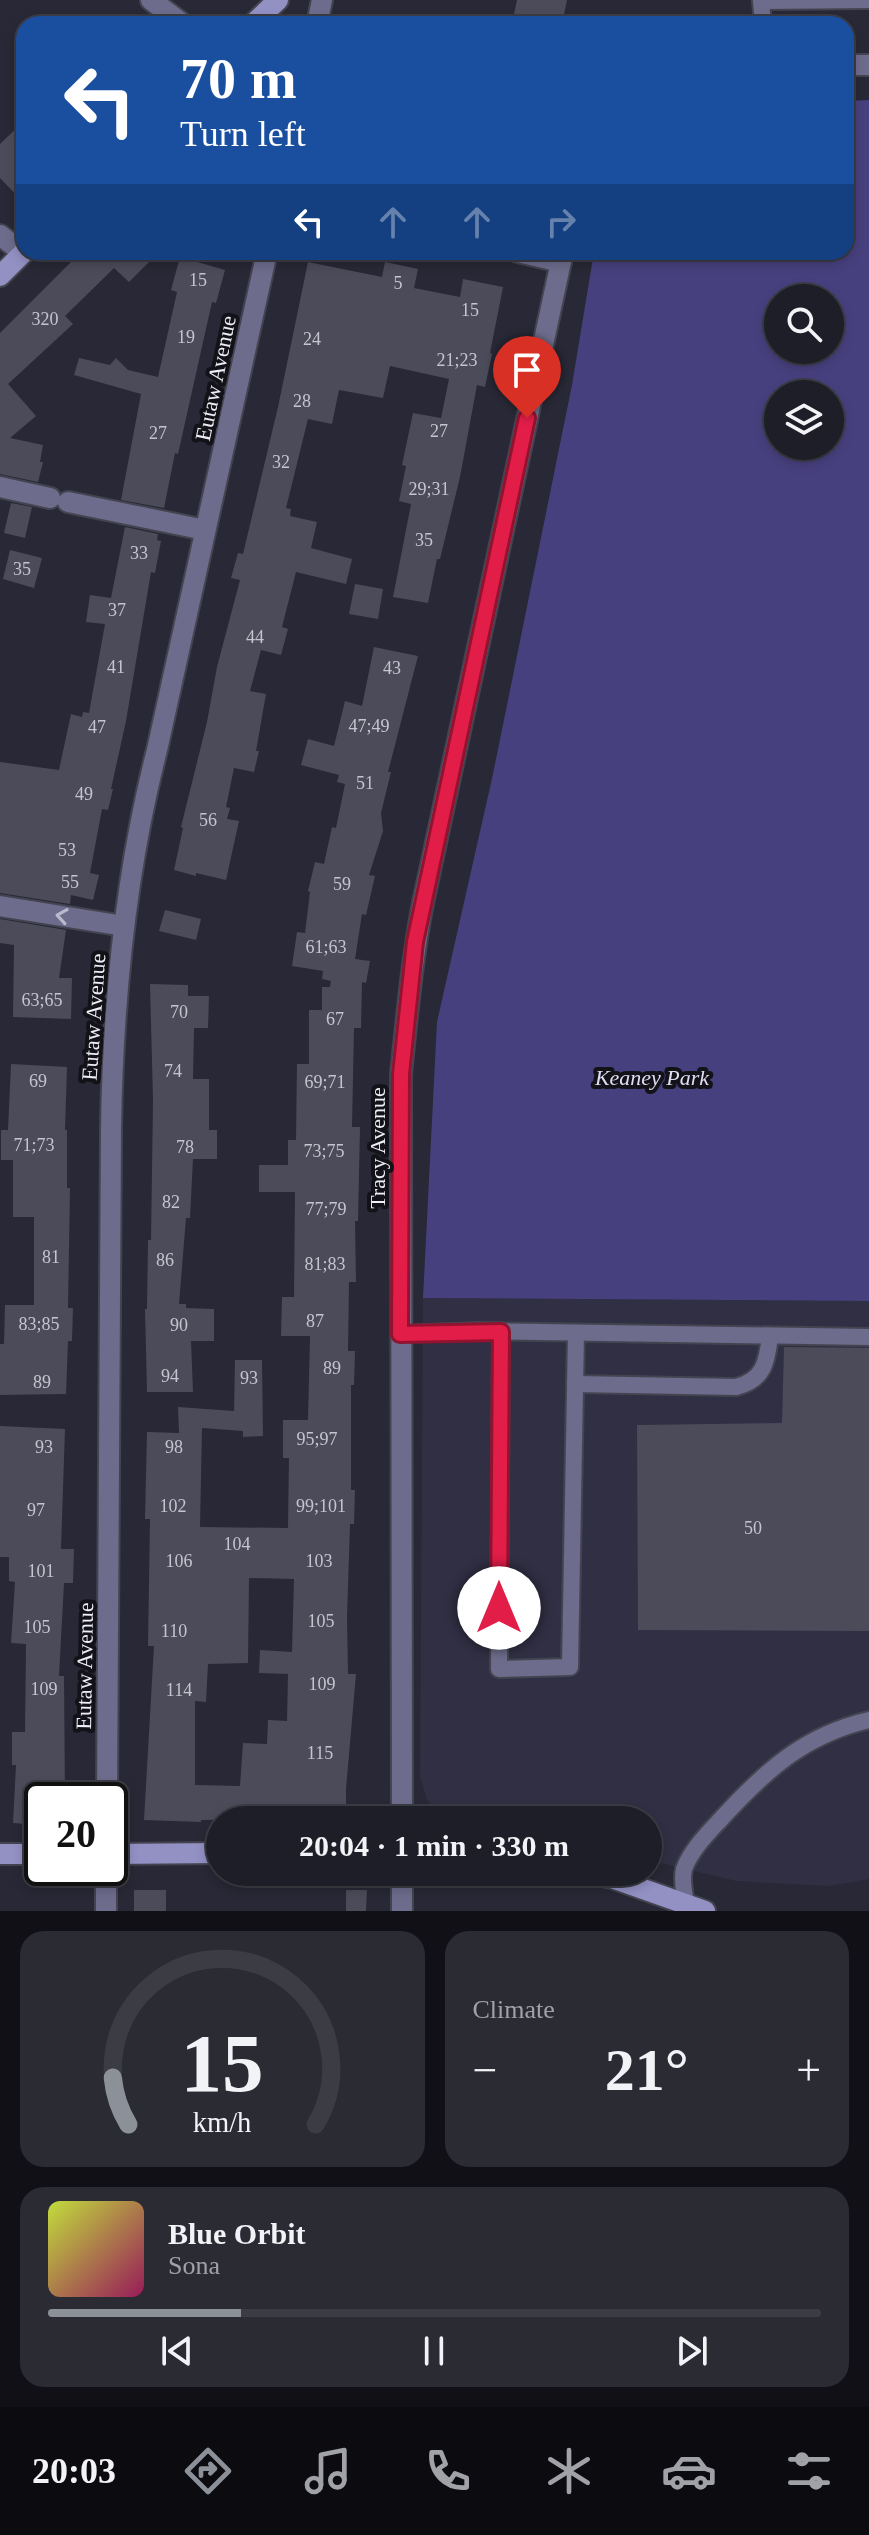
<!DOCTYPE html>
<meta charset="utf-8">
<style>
:root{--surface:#1e1e28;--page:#2b2b34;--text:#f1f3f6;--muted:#a1a2a8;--line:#3c3c45;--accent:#8c9099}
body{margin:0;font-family:Georgia,serif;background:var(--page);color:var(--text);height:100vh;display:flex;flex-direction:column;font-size:30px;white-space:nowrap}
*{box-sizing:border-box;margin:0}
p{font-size:26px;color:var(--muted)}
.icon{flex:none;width:44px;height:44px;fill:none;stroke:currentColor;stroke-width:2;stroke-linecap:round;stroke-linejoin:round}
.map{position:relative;height:1911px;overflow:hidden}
.panel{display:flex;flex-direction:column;gap:20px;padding:20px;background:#101016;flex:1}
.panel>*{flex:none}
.banner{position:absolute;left:16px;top:16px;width:838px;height:244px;border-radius:24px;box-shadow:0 4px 12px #0003,0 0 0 2px var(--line);background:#1a4fa0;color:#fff;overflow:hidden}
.tools{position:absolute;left:764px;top:284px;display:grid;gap:16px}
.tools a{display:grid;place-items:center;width:80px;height:80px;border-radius:50%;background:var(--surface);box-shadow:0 4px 12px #0003,0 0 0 2px var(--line);font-size:40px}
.speed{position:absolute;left:24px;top:1782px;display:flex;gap:16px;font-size:40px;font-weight:700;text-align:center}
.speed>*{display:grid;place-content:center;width:104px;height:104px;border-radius:50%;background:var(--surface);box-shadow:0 4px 12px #0003,0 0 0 2px var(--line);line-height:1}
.speed .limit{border:4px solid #111;border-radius:12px;background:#fff;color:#111}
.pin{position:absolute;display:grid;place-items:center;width:68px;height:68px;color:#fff;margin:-82px -34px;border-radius:50% 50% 50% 0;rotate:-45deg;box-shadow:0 0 8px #0007}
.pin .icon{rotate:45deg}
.me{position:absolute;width:88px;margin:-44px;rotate:0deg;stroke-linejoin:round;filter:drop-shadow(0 0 6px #0008)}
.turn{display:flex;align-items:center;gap:28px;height:168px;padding:0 32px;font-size:36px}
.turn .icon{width:104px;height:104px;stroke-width:2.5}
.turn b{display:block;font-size:56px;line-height:68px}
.lanes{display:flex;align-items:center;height:76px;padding:0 32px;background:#0003;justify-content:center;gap:40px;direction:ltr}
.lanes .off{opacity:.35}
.big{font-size:60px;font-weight:700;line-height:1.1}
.panel .card{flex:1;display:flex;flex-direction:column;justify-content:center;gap:12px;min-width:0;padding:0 28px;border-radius:24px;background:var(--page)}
.panel .dial{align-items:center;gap:0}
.dial svg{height:208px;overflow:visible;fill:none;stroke:var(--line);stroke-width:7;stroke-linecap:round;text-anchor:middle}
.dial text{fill:var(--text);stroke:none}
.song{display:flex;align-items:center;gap:24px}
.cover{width:96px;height:96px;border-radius:12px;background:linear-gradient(135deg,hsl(70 70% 55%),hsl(330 70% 35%))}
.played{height:8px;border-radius:4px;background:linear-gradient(90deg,var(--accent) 25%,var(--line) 25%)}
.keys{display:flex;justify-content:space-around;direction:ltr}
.heat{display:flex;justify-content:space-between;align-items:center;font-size:44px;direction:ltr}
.panel .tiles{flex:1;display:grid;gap:20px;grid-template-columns:1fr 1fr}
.card:last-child{grid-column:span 2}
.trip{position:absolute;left:206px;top:1806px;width:456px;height:80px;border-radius:40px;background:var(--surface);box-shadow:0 4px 12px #0003,0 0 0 2px var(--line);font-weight:700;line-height:80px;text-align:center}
.menu{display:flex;height:128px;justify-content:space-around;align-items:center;background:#0c0c10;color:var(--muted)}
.menu .icon{width:56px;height:56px}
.menu .on{color:var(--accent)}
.menu b{font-size:36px;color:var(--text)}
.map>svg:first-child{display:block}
</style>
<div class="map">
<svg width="869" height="1911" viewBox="0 0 869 1911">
<rect width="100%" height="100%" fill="#282836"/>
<!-- built -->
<polygon fill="#302f43" points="423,1298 869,1301 869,1879 828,1886 736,1881 648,1860 648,1820 450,1820 439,1815 427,1800 420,1777"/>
<!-- green -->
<path fill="#47407e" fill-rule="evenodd" d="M869 100V1301L423 1298 437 1022 493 774 572 385 594 252H846V101ZM778 298H830V350H778ZM778 394H830V446H778Z"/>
<!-- building -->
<g fill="#4b4b5a" fill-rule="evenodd">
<polygon points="517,0 567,0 562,24 536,24 513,19"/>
<polygon points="24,121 24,203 0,178 0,144"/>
<polygon points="81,252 159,252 129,282 114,268 65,316 73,324 8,384 36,416 10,438 43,445 40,462 43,462 38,482 0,474 0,333"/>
<polygon points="180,257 225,270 216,303 212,302 178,454 175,453 164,508 121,500 141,394 74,375 79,358 110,365 116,358 128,370 158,377 177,292 171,290"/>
<polygon points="308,262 382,277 385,262 418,269 414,288 460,297 463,279 503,287 490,353 492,354 485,387 477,385 460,477 440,559 437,559 428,603 393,597 411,504 399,501 406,466 402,465 413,413 441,418 449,379 390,366 383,398 339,390 332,424 308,419 286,508 291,509 290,516 317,522 311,548 352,559 346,584 296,572 282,627 288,629 281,655 261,650 250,691 266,694 256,751 259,751 254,772 234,768 226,807 230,808 227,819 239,821 226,880 196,873 196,876 174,870 183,828 181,827 207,722 217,667 240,580 231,578 238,553 243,554 278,407"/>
<polygon points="11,503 32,507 25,538 4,533"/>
<polygon points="125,527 158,534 157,540 161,541 155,573 151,572 126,721 111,789 113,789 108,810 102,809 90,873 99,875 93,900 71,895 70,904 0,893 0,762 59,770 71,714 82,717 83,712 89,713 105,624 86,622 90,595 111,598"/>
<polygon points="10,550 42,558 34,588 3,579"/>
<polygon points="355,584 383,589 378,619 349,614"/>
<path d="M374 647 418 656 388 772H391L381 813 383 831 369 875 375 876 366 915 362 914 355 959 370 961 366 983 362 982 361 1028H354L352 1127H360L358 1221H355L356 1282H349L348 1351H355L354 1385H351V1490H355L354 1524H350L347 1618 348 1674H356L346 1789V1818L201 1820V1822L144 1820 154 1646H148L150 1519H145L147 1432 179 1433 178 1407 234 1411 235 1360H262L263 1436 243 1437V1431L202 1428 200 1527 288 1528 289 1458H283V1420H308L310 1336H281L282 1297H294L295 1192H259V1165H288V1140H296L297 1064H309V1010H322V987H330L331 981 322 979 323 971 292 966 297 932 305 933 310 892 308 891 315 862 324 864 332 827 336 828 345 784 337 782 339 775 301 765 308 739 334 746 345 701 362 706ZM249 1578 294 1579 292 1652 260 1650 259 1673 288 1674 287 1721 268 1720 267 1744 243 1743 240 1786 195 1785V1701L206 1702 208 1664 248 1663Z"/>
<polygon points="165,910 201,919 196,940 159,931"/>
<polygon points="0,919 66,930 59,978 72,978 71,1019 13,1017 14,945 0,943"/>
<polygon points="150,984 188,985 188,996 209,996 208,1028 194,1028 193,1079 209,1079 209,1130 217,1130 217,1159 193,1159 190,1218 186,1218 179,1304 186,1304 186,1308 214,1309 214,1341 191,1341 193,1392 147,1392 145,1309 147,1309 148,1240 151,1240 153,1100"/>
<polygon points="11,1064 67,1067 65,1130 67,1130 67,1188 70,1188 68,1308 73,1308 72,1341 68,1341 66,1394 0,1395 0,1344 4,1344 5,1305 34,1305 34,1217 13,1217 13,1160 1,1160 1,1130 8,1130"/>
<polygon points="784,1347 869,1348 869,1631 638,1630 637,1425 782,1423"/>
<polygon points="0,1426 65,1429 61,1549 74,1549 73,1583 64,1583 59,1676 64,1676 65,1800 42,1800 42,1825 13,1823 16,1765 12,1765 12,1732 25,1732 26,1644 11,1643 15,1582 9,1581 9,1557 0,1557"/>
<rect x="134" y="1890" width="32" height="21"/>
<polygon points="346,1890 367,1890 366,1911 346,1911"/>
</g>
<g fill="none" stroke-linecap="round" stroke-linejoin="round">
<!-- lane casing -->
<g stroke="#444451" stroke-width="20">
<g id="lane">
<polyline points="763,24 761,1 869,0"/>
<polyline points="501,1332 499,1669 570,1667 576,1333"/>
<polyline points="400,1334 480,1331 869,1337"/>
<path d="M575 1384 736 1387C764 1380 767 1362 770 1336"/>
<path d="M686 1906C685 1894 681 1881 684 1869 691 1850 708 1833 721 1819 765 1771 804 1735 869 1720"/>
</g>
</g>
<!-- street casing -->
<g stroke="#444451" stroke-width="24">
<g id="street">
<polyline points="151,0 183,24"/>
<polyline points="317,24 322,0"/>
<polyline points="846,65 869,65"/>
<polyline points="0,235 23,253"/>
<polyline points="518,252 561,262"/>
<polyline points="0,487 50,498"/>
<polyline points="68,502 205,530"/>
<polyline points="0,906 124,926"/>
<path d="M107 1800 111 1128C113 999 125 874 157 750L267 252"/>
<path d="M402 1820 401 1074C407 1017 412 959 423 903L563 252"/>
<polyline points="402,1872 402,1911"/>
<polyline points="106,1911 106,1868"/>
</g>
</g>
<!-- secondary casing -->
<g stroke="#444451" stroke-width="24">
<g id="secondary">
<polyline points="253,24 278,0"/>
<polyline points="0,276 24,252"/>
<polyline points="0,1854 42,1854"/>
<polyline points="110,1854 220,1853"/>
<polyline points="584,1872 612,1878 705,1911"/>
</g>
</g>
<!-- lane -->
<use href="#lane" stroke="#6d6c8c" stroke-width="16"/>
<!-- street -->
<use href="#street" stroke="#6d6c8c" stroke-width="20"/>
<!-- secondary -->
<use href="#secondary" stroke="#9391c4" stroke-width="20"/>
</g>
<!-- one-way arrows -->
<defs><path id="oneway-chevron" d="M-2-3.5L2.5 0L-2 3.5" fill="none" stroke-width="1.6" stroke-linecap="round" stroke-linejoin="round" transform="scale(2)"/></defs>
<use stroke="#babacc" href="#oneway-chevron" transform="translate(62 916) rotate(-171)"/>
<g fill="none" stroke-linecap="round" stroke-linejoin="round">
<!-- route casing -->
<g stroke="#92132f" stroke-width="20">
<polyline id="route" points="499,1608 501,1332 400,1334 401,1074 415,942 527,418"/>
</g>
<!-- route -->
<use href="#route" stroke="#e11d48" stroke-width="14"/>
</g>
<g text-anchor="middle" stroke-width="8" stroke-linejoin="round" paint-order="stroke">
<!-- number labels -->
<g font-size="18" fill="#c5c5d0">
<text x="198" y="286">15</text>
<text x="398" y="289">5</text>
<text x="470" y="316">15</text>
<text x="45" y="325">320</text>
<text x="186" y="343">19</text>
<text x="312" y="345">24</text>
<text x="457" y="366">21;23</text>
<text x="302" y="407">28</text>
<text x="439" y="437">27</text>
<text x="158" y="439">27</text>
<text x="281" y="468">32</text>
<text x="429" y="495">29;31</text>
<text x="424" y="546">35</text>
<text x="139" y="559">33</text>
<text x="22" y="575">35</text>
<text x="117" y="616">37</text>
<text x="255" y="643">44</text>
<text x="116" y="673">41</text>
<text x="392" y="674">43</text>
<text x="369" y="732">47;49</text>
<text x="97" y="733">47</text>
<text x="365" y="789">51</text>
<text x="84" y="800">49</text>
<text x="208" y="826">56</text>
<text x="67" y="856">53</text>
<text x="70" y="888">55</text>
<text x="342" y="890">59</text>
<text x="326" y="953">61;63</text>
<text x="42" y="1006">63;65</text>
<text x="179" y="1018">70</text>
<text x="335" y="1025">67</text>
<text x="173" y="1077">74</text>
<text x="38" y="1087">69</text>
<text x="325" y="1088">69;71</text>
<text x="34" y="1151">71;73</text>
<text x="185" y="1153">78</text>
<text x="324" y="1157">73;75</text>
<text x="171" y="1208">82</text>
<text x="326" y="1215">77;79</text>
<text x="51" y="1263">81</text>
<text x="165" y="1266">86</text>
<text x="325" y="1270">81;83</text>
<text x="315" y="1327">87</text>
<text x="39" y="1330">83;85</text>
<text x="179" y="1331">90</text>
<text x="332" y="1374">89</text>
<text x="170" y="1382">94</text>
<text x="249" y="1384">93</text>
<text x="42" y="1388">89</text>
<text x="317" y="1445">95;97</text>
<text x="44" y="1453">93</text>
<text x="174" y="1453">98</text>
<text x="173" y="1512">102</text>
<text x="321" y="1512">99;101</text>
<text x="36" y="1516">97</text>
<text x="753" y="1534">50</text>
<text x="237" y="1550">104</text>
<text x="179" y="1567">106</text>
<text x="319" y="1567">103</text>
<text x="41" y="1577">101</text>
<text x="321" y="1627">105</text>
<text x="37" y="1633">105</text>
<text x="174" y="1637">110</text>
<text x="322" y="1690">109</text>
<text x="44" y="1695">109</text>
<text x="179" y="1696">114</text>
<text x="320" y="1759">115</text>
</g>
<!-- street labels -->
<g font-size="22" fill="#eeeef7" stroke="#121218">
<text transform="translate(215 378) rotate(-78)" y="8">Eutaw Avenue</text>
<text transform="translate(93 1017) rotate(-86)" y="8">Eutaw Avenue</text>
<text transform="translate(377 1148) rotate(-90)" y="8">Tracy Avenue</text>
<text transform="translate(84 1666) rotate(-89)" y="8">Eutaw Avenue</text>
</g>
<!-- park labels -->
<g font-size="22" font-style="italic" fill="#dfdef3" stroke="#121218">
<text x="652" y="1085">Keaney Park</text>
</g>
</g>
</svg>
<div class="tools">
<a><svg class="icon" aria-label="search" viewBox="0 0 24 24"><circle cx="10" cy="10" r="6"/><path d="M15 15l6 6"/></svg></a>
<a><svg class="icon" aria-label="layers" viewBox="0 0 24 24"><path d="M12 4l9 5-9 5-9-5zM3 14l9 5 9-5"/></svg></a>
</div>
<div class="speed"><div class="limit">20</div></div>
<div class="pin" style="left:527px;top:418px;background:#d93025"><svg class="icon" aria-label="arrive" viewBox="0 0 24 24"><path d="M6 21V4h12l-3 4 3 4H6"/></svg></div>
<svg class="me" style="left:499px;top:1608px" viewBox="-20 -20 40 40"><circle r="19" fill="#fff"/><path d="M0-13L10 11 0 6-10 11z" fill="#e11d48"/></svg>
<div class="trip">20:04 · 1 min · 330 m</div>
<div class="banner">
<div class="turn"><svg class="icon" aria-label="left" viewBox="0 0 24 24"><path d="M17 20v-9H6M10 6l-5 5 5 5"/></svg><div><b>70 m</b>Turn left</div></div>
<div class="lanes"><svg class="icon" aria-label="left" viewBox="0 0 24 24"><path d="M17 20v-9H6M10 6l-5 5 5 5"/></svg><svg class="icon off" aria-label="ahead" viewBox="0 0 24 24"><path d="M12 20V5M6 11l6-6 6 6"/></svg><svg class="icon off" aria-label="ahead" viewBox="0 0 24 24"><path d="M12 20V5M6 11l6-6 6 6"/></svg><svg class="icon off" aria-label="right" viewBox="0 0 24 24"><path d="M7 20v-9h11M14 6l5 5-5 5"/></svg></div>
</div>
</div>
<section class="panel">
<div class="tiles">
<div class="card dial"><svg viewBox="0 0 100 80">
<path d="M14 69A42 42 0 1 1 86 69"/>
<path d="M14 69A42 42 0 0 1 8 51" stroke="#8c9099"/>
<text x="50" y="56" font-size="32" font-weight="700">15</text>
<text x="50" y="72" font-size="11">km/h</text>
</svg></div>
<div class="card"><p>Climate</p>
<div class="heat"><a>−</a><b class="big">21°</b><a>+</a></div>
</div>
<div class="card">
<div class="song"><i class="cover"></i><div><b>Blue Orbit</b><p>Sona</p></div></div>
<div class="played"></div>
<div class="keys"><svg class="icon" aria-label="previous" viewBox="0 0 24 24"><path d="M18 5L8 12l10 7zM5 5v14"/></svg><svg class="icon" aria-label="pause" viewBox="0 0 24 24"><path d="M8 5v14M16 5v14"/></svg><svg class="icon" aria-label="next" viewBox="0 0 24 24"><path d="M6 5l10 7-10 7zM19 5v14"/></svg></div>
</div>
</div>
</section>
<nav class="menu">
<b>20:03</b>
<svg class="icon on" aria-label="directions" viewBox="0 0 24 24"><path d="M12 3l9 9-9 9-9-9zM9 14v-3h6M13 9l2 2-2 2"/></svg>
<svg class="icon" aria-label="music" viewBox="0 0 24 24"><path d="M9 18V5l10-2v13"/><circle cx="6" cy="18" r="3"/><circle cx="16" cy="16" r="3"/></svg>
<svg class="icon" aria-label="phone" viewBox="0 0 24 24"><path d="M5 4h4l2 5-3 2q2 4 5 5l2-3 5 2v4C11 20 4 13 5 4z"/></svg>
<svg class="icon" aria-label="climate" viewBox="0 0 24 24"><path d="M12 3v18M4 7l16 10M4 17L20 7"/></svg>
<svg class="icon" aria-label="car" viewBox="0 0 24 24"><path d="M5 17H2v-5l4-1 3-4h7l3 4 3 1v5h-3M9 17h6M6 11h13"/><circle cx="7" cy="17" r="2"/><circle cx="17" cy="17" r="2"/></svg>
<svg class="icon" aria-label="filters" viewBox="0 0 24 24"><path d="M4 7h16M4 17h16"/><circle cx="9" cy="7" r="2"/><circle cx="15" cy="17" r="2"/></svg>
</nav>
